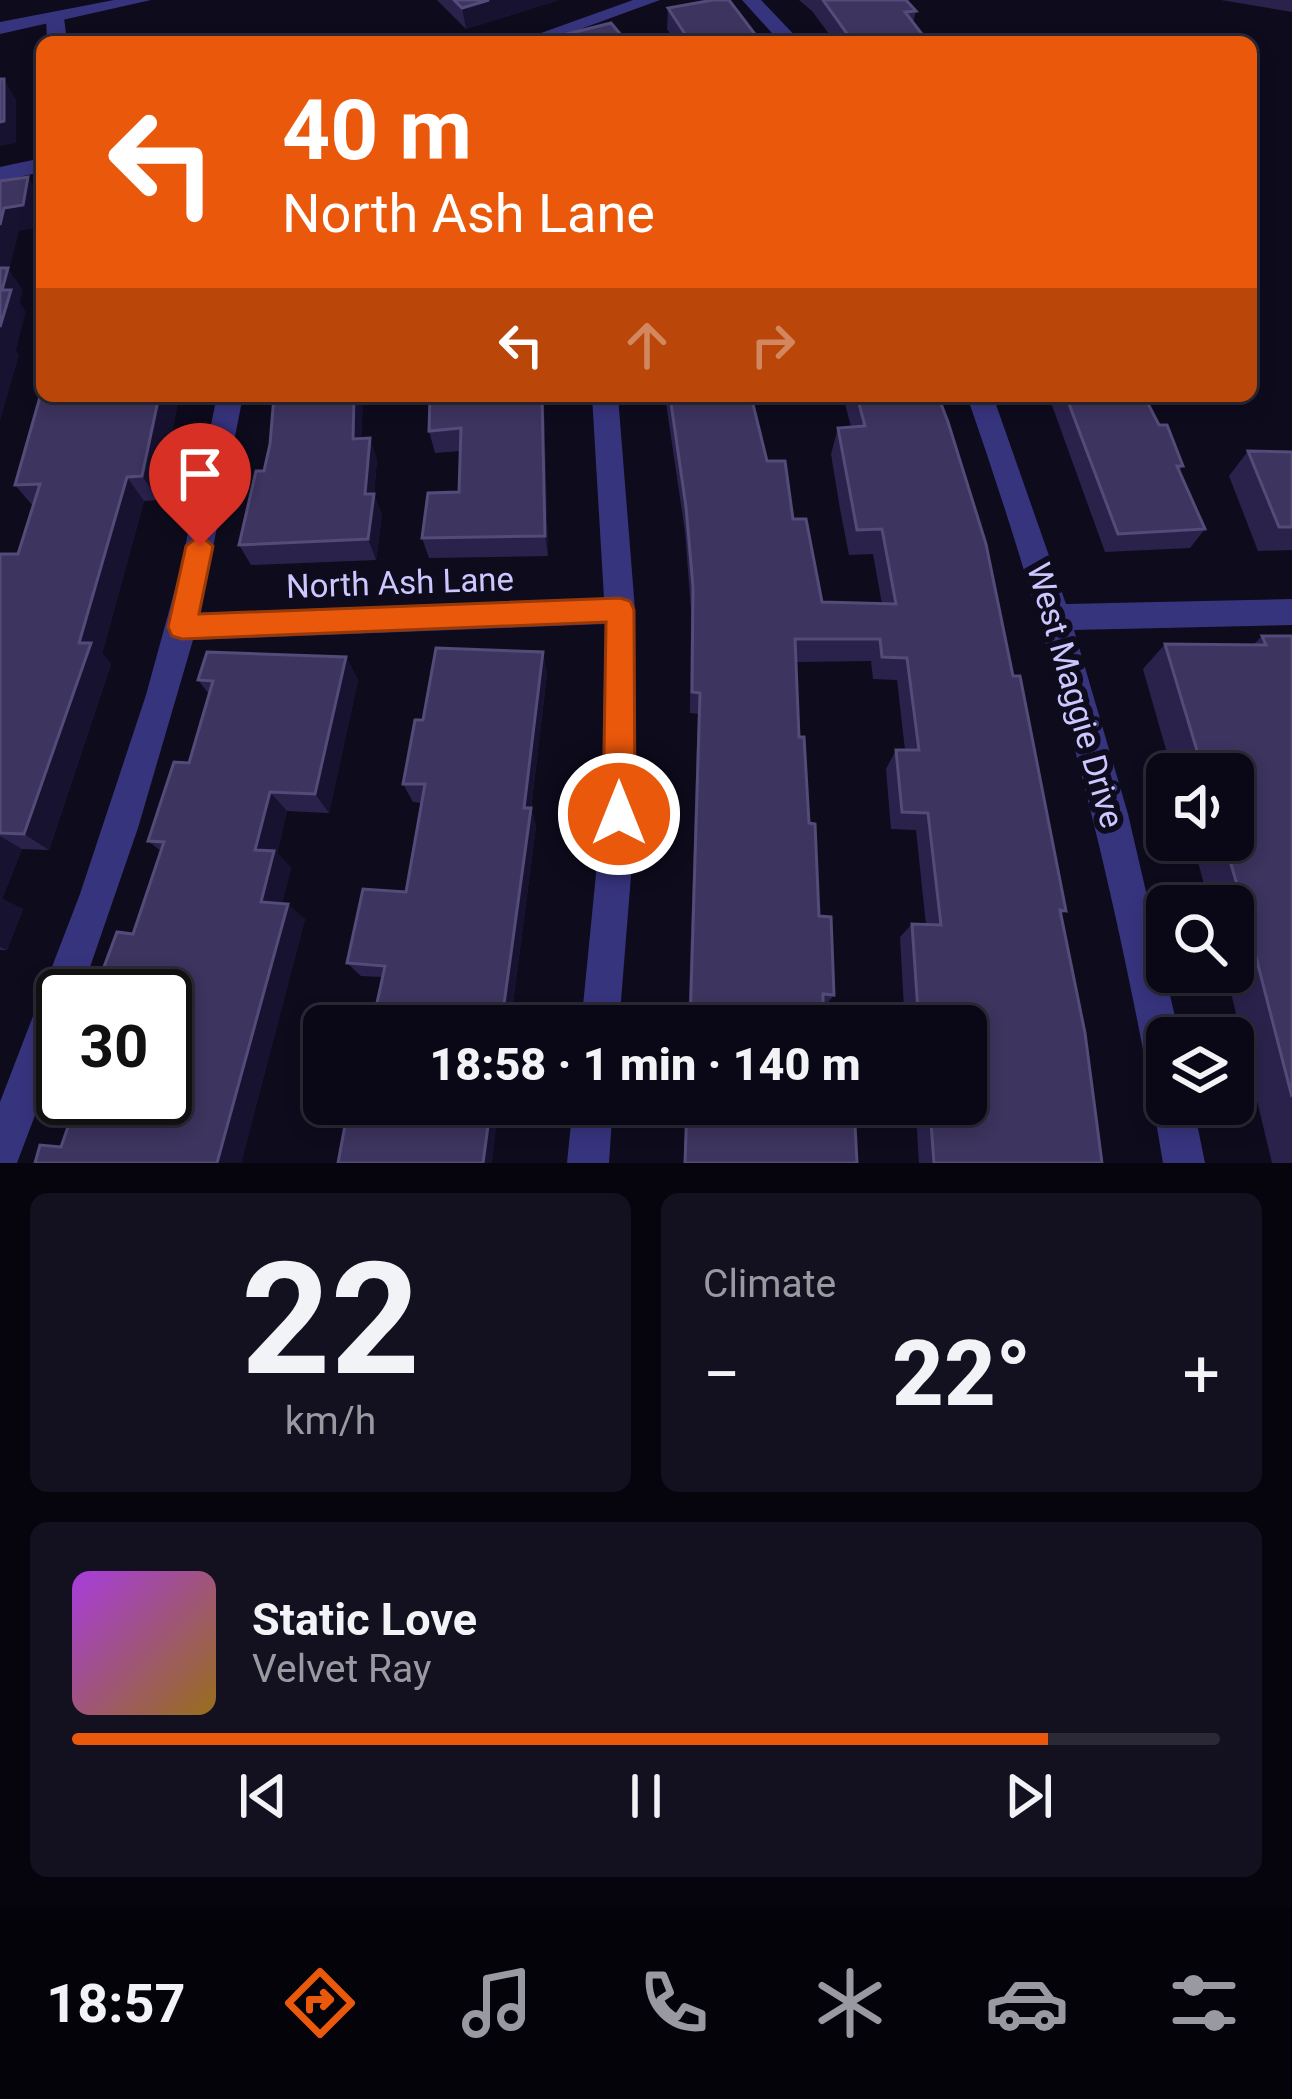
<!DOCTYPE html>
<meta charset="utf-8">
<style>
:root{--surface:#0a0816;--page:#13111f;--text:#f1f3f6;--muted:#999aa1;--line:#2a2935;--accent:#ea580c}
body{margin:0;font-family:Roboto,sans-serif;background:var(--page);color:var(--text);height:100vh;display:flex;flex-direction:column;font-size:45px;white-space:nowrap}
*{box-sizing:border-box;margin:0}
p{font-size:39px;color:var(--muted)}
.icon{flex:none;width:66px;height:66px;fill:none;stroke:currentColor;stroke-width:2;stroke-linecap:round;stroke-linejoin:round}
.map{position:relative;height:1163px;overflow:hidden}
.drawer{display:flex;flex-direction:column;gap:30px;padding:30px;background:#06040c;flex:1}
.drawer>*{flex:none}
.hud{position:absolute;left:36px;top:36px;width:1221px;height:366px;border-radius:18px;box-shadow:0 6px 18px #0003,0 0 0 3px var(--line);background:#ea580c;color:#fff;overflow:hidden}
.controls{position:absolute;left:1146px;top:753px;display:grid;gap:24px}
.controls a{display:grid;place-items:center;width:108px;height:108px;border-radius:18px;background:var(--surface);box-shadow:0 6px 18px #0003,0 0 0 3px var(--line);font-size:60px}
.speed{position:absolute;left:36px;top:969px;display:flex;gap:24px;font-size:60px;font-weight:700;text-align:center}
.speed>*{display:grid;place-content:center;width:156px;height:156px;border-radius:50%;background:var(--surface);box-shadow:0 6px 18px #0003,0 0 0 3px var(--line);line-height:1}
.speed .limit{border:6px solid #111;border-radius:18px;background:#fff;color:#111}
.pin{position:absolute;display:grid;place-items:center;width:102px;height:102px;color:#fff;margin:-123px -51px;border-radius:50% 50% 50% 0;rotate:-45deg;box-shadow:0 0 12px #0007}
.pin .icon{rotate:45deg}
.me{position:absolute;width:132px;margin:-66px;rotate:0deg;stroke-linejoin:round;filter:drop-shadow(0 0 9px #0008)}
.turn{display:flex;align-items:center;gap:42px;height:252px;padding:0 48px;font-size:54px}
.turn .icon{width:156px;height:156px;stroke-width:2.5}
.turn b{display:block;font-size:84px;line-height:102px}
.lanes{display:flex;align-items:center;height:114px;padding:0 48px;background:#0003;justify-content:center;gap:60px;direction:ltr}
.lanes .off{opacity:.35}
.big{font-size:90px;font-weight:800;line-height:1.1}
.drawer .widget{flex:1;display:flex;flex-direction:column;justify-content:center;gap:18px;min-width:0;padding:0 42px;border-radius:18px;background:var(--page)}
.drawer .dial{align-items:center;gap:0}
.dial b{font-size:156px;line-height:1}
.song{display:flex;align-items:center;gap:36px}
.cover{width:144px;height:144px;border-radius:18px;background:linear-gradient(135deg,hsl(280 70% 55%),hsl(40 70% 35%))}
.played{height:12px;border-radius:6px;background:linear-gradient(90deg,var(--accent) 85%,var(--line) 85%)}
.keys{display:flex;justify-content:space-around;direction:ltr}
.heat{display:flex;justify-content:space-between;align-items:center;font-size:66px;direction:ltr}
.drawer .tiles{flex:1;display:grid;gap:30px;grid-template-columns:1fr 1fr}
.widget:last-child{grid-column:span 2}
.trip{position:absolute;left:303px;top:1005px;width:684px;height:120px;border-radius:18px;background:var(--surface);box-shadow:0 6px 18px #0003,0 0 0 3px var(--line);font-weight:800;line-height:120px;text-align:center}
.tabs{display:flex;height:192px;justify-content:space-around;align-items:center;background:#040309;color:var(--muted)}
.tabs .icon{width:84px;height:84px}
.tabs .selected{color:var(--accent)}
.tabs b{font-size:54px;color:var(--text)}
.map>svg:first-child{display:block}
</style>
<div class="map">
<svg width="1292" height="1163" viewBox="0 0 1292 1163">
<rect width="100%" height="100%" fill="#0e0b1d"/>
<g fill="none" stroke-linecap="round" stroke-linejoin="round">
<!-- minor -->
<g fill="#37347e" fill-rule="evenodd">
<polygon points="633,0 660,0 545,42 516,42"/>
<polygon points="742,0 761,0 801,42 780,42"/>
<polygon points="55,12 64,18 67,42 47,42 46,18"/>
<polygon points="42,158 42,172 0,181 0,167"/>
<polygon points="217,396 243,396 200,613 604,598 592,396 618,396 635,610 636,813 619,1026 581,1026 602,813 605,624 193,640 138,828 80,996 63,996 63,1041 17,1163 0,1163 0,1102 80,894 146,695 180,571"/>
<path d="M967 396H993L1066 604 1292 599V625L1074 630 1128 814 1180 1038H1167V1104H1193L1205 1163H1163L1153 1104 1162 1089 1153 1085 1147 1071C1104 840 1044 617 967 396Z"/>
<polygon points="573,1104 613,1104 609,1163 567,1163"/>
</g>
<!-- tertiary -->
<polygon fill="#37347e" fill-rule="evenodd" points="114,0 151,0 0,34 0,22"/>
</g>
<!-- wall -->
<g fill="#2b224c">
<polygon points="437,0 559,0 466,29"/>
<polygon points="799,0 906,0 916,11 913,23 928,42 835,42 812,11"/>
<polygon points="1221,0 1292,0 1292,12"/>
<polygon points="668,8 761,42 674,39 667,29"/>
<polygon points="42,396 179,396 159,500 144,501 102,654 111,664 49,850 22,849 2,899 23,909 7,950 0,950 0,554 18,554 33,506 15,485"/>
<polygon points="274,396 363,396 361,438 377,459 374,495 382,515 376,560 251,565 239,545 264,471 270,444"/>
<polygon points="665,396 751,396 767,461 793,519 822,602 882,604 873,554 849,555 840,509 831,454 838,428 851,427 843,396 938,396 1013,676 1066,911 1061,914 1102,1163 919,1163 916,1115 911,1115 910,1104 966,1104 966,1026 905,1026 900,937 912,924 926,925 916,830 891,829 886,769 896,750 905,750 897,680 873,679 871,661 796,662 799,737 819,916 834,995 825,1006 823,1005 823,1026 688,1026 698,714 690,713 691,610 685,532"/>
<polygon points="1047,396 1144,396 1183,466 1179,471 1205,529 1190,548 1105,552 1053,408"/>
<polygon points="544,406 548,556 429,558 422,538 459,492 460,451 435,453 429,431"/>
<polygon points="1248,451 1292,452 1292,550 1258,551 1229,476"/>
<polygon points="1262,636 1292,636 1292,1163 1272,1163 1226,972 1233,972 1233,906 1210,906 1192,840 1233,840 1233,774 1173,774 1143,669 1165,644 1253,645"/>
<polygon points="543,652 547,674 531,809 536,826 510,1026 372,1026 383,977 361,976 347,963 406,892 422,803 413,802 403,784 423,720"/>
<polygon points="346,657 358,680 329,813 287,811 277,853 291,868 282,903 305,919 241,1163 35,1163 61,1147 120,975 104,967 133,934 161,851 148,841 189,763 209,694 198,680"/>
<polygon points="686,1104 824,1104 825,1122 857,1163 684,1163"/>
</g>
<!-- shaded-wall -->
<g fill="#181231">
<polygon points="489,0 559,0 466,29 462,8"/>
<polygon points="4,79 16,100 16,143 0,146 0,122"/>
<polygon points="28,177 42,200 37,228 19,231 9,270 23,290 20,302 26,312 16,350 19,355 0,421 0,225 4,208"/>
<polygon points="159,396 179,396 159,500 142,476"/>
<polygon points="354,396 363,396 361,461 353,439"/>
<polygon points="542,396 544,406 548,556 545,536"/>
<polygon points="370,438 377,459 374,495 382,515 376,560 368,539 365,494"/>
<polygon points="127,477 144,501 102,654 111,664 49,850 24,834"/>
<polygon points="543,652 547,674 531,809 536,826 510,1026 501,1026 524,808"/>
<polygon points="346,657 358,680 329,813 315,794"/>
<polygon points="270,792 287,811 277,853 291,868 279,917 261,902 255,850"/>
<polygon points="0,836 22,849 2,899 23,909 7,950 0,947"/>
<polygon points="288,904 305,919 241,1163 217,1163"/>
<polygon points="491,1104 499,1104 492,1163 483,1163"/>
</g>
<!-- building -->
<g fill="#3d345f" stroke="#534b78" stroke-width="3">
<polygon points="454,0 489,0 462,8"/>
<polygon points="713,0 729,0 761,42 653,42 687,37 668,8"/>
<polygon points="823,0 906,0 916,11 905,12 928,42 853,42"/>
<polygon points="611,23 627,42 549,42 547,39"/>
<polygon points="0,79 4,79 4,121 0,122"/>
<polygon points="28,177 23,205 4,208 0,225 0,181"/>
<polygon points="0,268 8,268 2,290 11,290 0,327"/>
<polygon points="42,390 42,396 159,396 142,476 127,477 79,643 91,643 24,834 0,833 0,554 18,554 40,484 15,485"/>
<polygon points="274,396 354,396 353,439 370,438 365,494 374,494 368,539 239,545 256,471 264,471 270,444"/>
<polygon points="430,396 542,396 545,536 422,538 428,493 459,492 461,428 429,431"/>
<polygon points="670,396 751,396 767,461 785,461 793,519 806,519 822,602 896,604 882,529 857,530 838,428 865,426 857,396 938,396 948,422 986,544 1013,676 1020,676 1066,911 1060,910 1085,1033 1102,1163 934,1163 930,1110 924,1110 924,1104 966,1104 966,1026 919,1026 912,924 941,925 928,813 902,812 896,750 919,750 907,658 882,657 880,639 795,639 799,737 804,737 809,823 815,824 819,916 831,917 834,995 823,994 823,1026 690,1026 700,693 692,692 693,587 686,507"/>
<polygon points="1066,396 1144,396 1159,425 1167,425 1183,466 1177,466 1205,529 1118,534"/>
<polygon points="1248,451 1292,452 1292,527 1279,527"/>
<polygon points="1262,636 1292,636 1292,1097 1240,895 1224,840 1233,840 1233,774 1204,774 1165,644 1266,645"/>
<polygon points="436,648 543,652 524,808 531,808 501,1026 372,1026 385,966 347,963 363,889 406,892 425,784 403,784 415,720 423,720"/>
<polygon points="207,652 346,657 315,794 270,792 255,850 274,851 261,902 288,904 217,1163 35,1163 40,1145 61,1147 78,1098 165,1098 165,996 113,996 123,969 104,967 117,932 133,934 164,842 148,841 174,762 189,763 213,681 198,680"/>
<polygon points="349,1104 491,1104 483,1163 338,1163"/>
<polygon points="687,1104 824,1104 825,1122 855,1125 857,1163 685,1163"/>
</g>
<!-- route -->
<polygon fill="#ea580c" stroke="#983908" stroke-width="3" points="200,535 213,546 199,614 620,598 630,601 634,610 635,814 630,824 619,829 608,824 603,814 606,622 182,639 172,636 168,627 186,546"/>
<g text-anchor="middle" stroke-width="12" stroke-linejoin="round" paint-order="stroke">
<!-- street labels -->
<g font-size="33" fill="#cdc7ff" stroke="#0e0b1d">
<text transform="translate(400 582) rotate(-2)" y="12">North Ash Lane</text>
<text transform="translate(1076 695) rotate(74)" y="12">West Maggie Drive</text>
</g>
</g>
</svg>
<div class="controls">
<a><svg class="icon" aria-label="sound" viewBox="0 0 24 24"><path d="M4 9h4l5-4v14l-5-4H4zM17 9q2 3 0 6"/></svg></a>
<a><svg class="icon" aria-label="search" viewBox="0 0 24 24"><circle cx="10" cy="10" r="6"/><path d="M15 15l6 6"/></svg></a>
<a><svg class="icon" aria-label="layers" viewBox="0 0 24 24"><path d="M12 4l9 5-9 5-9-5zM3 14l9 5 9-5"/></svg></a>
</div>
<div class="speed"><div class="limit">30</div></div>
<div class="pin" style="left:200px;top:546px;background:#d93025"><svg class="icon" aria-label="arrive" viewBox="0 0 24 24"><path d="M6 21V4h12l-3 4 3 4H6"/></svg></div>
<svg class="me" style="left:619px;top:814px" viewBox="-20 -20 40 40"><circle r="17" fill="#ea580c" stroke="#fff" stroke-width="3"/><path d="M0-11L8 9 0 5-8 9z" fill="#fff"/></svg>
<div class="trip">18:58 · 1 min · 140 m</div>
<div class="hud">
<div class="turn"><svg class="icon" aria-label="left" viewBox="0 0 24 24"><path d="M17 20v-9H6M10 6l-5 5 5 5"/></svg><div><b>40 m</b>North Ash Lane</div></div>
<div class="lanes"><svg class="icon" aria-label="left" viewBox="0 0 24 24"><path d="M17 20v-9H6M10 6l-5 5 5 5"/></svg><svg class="icon off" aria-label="ahead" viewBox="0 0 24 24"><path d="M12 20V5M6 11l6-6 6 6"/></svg><svg class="icon off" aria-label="right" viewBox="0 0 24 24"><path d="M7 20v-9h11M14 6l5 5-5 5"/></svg></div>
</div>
</div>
<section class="drawer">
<div class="tiles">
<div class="widget dial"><b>22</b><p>km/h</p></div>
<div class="widget"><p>Climate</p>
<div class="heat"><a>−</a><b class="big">22°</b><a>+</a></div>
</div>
<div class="widget">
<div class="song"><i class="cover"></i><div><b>Static Love</b><p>Velvet Ray</p></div></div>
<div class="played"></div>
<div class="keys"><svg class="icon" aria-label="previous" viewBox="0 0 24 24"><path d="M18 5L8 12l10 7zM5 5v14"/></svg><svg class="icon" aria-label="pause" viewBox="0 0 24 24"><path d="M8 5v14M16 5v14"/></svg><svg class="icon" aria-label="next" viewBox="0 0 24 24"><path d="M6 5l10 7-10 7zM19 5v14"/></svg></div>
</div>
</div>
</section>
<nav class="tabs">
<b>18:57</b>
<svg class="icon selected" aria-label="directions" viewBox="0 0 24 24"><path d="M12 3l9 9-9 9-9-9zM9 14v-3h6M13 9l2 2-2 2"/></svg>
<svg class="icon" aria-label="music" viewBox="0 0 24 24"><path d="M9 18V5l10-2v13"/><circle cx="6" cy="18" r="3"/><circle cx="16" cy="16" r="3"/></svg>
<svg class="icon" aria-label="phone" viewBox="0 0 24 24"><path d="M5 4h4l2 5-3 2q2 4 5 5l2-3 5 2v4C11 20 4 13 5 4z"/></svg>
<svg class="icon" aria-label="climate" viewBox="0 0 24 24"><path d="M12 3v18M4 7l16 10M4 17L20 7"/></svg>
<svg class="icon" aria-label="car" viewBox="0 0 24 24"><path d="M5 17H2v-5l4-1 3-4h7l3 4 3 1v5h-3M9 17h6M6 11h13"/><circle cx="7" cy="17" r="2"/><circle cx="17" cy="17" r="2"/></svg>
<svg class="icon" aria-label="filters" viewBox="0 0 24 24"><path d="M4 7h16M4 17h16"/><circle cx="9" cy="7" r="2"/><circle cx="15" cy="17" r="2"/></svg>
</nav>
